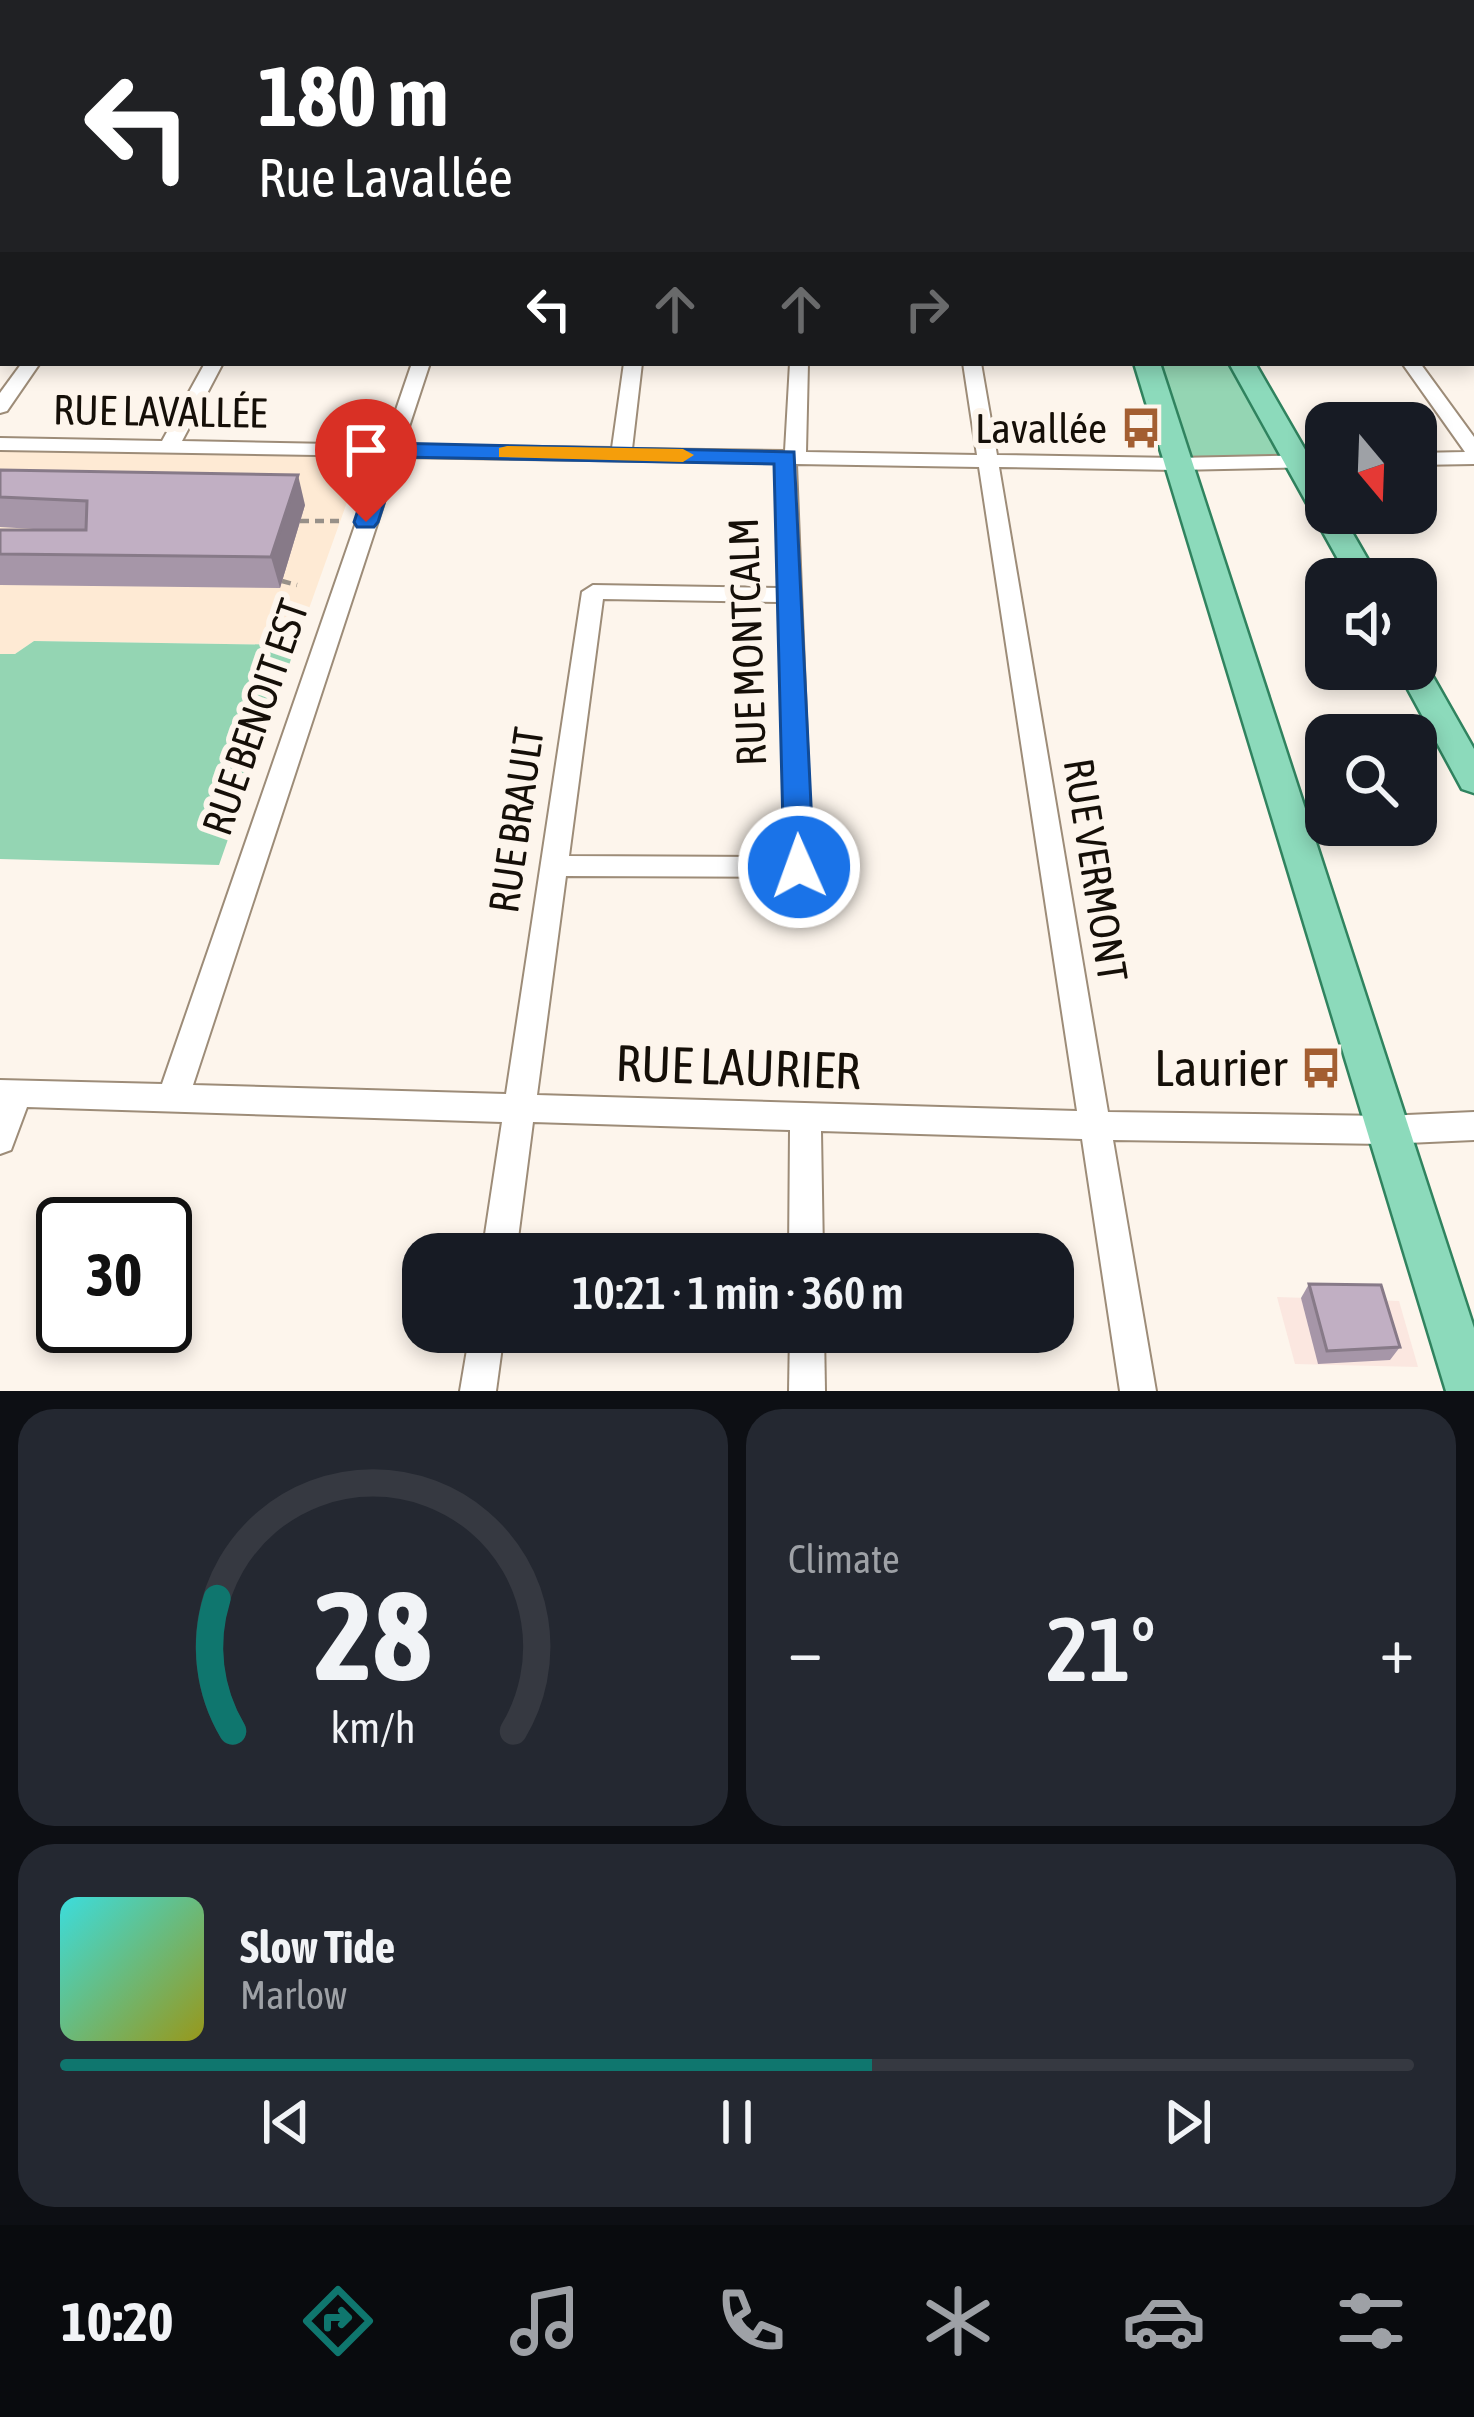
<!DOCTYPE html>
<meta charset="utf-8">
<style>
:root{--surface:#171b24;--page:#242831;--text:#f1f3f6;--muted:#9ea1a6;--line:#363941;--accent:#0f766e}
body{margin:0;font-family:"Asap Condensed",sans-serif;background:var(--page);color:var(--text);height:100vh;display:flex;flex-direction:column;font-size:45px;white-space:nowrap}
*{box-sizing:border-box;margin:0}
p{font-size:39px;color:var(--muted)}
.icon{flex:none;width:66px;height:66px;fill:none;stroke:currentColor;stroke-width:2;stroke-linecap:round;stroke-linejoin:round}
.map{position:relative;height:1391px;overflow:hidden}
.sheet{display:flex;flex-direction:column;gap:18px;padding:18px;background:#0d0f14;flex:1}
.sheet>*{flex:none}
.guide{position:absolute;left:0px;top:0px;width:1476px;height:366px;box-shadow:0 6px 18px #0003;background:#202124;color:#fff;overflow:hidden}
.needle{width:78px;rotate:161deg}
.fabs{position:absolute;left:1305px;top:402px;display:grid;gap:24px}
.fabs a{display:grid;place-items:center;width:132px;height:132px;border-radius:24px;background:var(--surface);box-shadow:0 6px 18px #0003;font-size:60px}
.speed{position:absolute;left:36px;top:1197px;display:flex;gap:24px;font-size:60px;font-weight:700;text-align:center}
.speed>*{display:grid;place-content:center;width:156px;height:156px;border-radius:50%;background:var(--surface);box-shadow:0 6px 18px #0003;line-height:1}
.speed .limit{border:6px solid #111;border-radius:18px;background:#fff;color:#111}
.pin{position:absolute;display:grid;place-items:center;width:102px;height:102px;color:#fff;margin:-123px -51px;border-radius:50% 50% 50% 0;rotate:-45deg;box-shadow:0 0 12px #0007}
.pin .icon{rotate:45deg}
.me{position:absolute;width:132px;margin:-66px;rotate:358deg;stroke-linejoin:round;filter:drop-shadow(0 0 9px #0008)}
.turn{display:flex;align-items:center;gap:42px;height:252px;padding:0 60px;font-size:54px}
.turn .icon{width:156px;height:156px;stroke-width:2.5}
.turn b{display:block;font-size:84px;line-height:102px}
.lanes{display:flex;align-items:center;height:114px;padding:0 60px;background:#0003;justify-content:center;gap:60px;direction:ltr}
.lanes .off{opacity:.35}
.big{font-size:90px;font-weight:600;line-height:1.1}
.sheet .tile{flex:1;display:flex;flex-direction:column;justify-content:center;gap:18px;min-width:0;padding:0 42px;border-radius:36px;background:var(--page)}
.sheet .dial{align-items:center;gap:0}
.dial svg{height:312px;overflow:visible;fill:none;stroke:var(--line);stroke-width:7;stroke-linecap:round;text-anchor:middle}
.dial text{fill:var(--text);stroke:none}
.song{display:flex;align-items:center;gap:36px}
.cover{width:144px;height:144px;border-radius:18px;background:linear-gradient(135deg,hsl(180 70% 55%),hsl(60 70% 35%))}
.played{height:12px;border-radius:6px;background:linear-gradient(90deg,var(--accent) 60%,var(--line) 60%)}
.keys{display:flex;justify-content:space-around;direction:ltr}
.heat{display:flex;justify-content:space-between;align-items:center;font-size:66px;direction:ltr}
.sheet .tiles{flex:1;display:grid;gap:18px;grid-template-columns:1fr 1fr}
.tile:last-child{grid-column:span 2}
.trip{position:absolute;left:402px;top:1233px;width:672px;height:120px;border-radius:36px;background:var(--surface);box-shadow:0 6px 18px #0003;font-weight:600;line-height:120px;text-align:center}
.tabs{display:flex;height:192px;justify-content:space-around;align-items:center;background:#090b0e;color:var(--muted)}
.tabs .icon{width:84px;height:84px}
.tabs .selected{color:var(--accent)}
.tabs b{font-size:54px;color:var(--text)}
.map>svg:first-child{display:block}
</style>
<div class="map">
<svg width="1474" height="1391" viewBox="0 0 1474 1391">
<rect width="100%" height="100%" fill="#fdf5ec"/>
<!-- commercial -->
<polygon fill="#fbe7e0" points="1277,1297 1399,1301 1418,1367 1295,1364"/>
<!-- built -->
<polygon fill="#feead4" points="0,451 356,457 361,463 296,645 34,641 15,654 0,654"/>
<!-- green -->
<g fill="#94d5b3">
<polygon points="1147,363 1242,363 1299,461 1176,464"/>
<polygon points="34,641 296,645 219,865 0,859 0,654 15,654"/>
</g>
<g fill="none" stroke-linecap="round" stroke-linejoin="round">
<!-- minor-tunnel -->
<polyline stroke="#dad2ca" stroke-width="15" stroke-dasharray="15 8" stroke-linecap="butt" points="1077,1 1093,1"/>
<!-- minor casing -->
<g stroke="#9d8c78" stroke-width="4">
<g id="minor">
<polygon points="1064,0 1076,0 1077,3 1065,3"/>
<polygon points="1105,0 1106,3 1087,1 1087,0"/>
<polygon points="1254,0 1295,0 1298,3 1257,3"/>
<polygon points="1393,0 1443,0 1446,3 1396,3"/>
<polygon points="1473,1 1474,1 1474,9 1473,3 1468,3"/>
<polygon points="3,26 3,36 0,37 0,27"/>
<rect x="1473" y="76" width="1" height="9"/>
<rect x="0" y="124" width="3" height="8"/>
<polygon points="3,175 3,187 0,188 0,176"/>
<rect x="1473" y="227" width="1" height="11"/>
<polygon points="22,363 40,363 7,411 0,413 0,393"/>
<path d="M205 363H223L182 441 384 445 412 363H430L403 445 612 448 624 363H642L632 449 785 451 790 363H808L806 452 977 455 963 363H981L997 455 1176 458 1326 455V467L1176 470 999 467 1108 1112 1385 1116 1474 1112V1140L1385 1144 1113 1140 1156 1391H1120L1082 1139 821 1131 823 1254H789L790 1130 533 1122 516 1254H482L502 1122 27 1107 11 1150 0 1154V1080L162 1084 379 456 0 450V438L162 441ZM399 457 776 463 779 588 593 585 582 592 506 1094 193 1085ZM796 464 979 467 1077 1111 537 1095 566 876 799 877 808 874 812 867ZM603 599 779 602 785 857 569 856Z"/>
<polygon points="1402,363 1420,363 1474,437 1474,464 1416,465 1416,453 1465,452"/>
<polygon points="470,1332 504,1332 496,1391 460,1391"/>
<polygon points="790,1332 824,1332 825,1391 789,1391"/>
</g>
</g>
<!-- major casing -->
<g stroke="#30835f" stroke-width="5">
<g id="major">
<polygon points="648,0 703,0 705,3 650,3"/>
<polygon points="1029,0 1047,0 1048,3 1030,3"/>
<rect x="1473" y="55" width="1" height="12"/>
<polygon points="1134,363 1160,363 1474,1328 1474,1391 1446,1391"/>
<polygon points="1229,363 1255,363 1326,486 1326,513 1341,513 1379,579 1349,579"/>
<polygon points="1416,659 1424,661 1474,749 1474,793 1462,789 1397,669 1416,669"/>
</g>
</g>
<!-- path -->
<g stroke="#979088" stroke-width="4.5" stroke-dasharray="9 6" stroke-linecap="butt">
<polyline points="300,521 342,521"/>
<polyline points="282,581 297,585"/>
</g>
<!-- minor -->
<use href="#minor" fill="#fff" fill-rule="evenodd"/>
<!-- major -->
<use href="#major" fill="#8cdabb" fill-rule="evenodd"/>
</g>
<!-- wall -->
<g fill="#a696a8">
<polygon points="0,470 305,505 280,588 0,585 0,530 50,530 0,527"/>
<polygon points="1309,1284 1400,1347 1390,1360 1318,1364 1301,1298"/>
</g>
<!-- shaded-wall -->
<polygon fill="#877a88" points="298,475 305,505 280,588 271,557"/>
<!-- building -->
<g fill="#c1afc3" stroke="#877a88" stroke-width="3">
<polygon points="597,0 618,1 654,0 653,3 597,3"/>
<rect x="947" y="0" width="62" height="3"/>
<polygon points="1221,0 1285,0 1286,3 1221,3"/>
<polygon points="0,470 298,475 271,557 0,554 0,530 86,530 87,501 0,497"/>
<polygon points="1309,1284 1381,1285 1400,1347 1327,1351"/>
</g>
<!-- route -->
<polygon fill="#1a73e8" stroke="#114b97" stroke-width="3" points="389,443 794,452 814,867 810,876 788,876 784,867 774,464 399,457 378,522 374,527 357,527 354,522 378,450"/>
<!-- slow -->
<polygon fill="#f59e0b" points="507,446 683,449 694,455 683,462 499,457 499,448"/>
<!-- icons -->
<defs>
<g id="bus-bare" transform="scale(3.24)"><path d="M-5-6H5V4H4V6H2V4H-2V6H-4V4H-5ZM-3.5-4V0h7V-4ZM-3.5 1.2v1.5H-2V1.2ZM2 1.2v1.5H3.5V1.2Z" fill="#a35e31" stroke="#fdf5ec" stroke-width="2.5" paint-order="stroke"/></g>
</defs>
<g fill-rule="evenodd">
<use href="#bus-bare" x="1141" y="428"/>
<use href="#bus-bare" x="1321" y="1068"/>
</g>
<g text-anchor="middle" stroke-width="12" stroke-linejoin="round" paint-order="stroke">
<!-- street labels -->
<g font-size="42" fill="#150f08" stroke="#fdf5ec">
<text transform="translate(160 411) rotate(1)" y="15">RUE LAVALLÉE</text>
<text transform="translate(747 642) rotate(-92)" y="15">RUE MONTCALM</text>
<text transform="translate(255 717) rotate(-71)" y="15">RUE BENOIT EST</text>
<text transform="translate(516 820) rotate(-82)" y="15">RUE BRAULT</text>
<text transform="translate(1096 870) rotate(81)" y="15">RUE VERMONT</text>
</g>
<!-- poi labels -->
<g font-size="42" fill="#150f08" stroke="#fdf5ec" text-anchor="end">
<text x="1107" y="443">Lavallée</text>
</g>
<!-- near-street labels -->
<g font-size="51" fill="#150f08" stroke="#fdf5ec">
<text transform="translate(738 1067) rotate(2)" y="18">RUE LAURIER</text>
</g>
<!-- near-poi labels -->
<g font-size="51" fill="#150f08" stroke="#fdf5ec" text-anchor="end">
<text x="1287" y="1086">Laurier</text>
</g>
</g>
</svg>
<div class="fabs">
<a><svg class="needle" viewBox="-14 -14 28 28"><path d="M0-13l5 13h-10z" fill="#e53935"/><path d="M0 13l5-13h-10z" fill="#9ea1a6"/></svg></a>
<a><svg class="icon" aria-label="sound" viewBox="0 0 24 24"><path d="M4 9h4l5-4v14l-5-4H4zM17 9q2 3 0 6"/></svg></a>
<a><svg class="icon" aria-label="search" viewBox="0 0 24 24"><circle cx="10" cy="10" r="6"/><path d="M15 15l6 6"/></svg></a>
</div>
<div class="speed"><div class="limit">30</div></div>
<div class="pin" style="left:366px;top:522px;background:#d93025"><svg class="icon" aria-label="arrive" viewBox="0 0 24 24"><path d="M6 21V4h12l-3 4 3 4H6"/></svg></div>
<svg class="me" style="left:799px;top:867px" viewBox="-20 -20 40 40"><circle r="17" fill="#1a73e8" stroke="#fff" stroke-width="3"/><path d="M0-11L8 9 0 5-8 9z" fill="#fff"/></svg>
<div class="trip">10:21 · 1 min · 360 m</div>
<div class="guide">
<div class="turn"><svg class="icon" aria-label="left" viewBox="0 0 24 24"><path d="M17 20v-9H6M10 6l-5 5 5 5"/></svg><div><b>180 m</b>Rue Lavallée</div></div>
<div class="lanes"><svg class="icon" aria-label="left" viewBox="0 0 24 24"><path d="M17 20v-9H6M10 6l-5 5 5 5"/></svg><svg class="icon off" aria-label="ahead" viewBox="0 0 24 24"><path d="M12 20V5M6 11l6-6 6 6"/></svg><svg class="icon off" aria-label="ahead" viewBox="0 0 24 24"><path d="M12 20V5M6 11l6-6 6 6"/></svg><svg class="icon off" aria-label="right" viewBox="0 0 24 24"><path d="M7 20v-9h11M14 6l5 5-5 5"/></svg></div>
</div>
</div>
<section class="sheet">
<div class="tiles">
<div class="tile dial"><svg viewBox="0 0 100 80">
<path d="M14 69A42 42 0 1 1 86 69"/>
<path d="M14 69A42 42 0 0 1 10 35" stroke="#0f766e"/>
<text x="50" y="56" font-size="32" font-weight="700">28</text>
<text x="50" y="72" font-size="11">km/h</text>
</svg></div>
<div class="tile"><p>Climate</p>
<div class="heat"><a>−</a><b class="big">21°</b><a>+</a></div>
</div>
<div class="tile">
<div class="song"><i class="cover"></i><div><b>Slow Tide</b><p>Marlow</p></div></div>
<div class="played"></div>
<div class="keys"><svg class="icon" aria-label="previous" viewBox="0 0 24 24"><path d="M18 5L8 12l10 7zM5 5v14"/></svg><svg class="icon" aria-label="pause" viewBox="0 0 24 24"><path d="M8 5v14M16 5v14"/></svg><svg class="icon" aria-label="next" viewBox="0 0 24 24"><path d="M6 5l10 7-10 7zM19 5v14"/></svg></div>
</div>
</div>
</section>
<nav class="tabs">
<b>10:20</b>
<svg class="icon selected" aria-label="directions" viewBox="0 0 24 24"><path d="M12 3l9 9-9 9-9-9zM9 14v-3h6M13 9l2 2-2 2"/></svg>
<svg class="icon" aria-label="music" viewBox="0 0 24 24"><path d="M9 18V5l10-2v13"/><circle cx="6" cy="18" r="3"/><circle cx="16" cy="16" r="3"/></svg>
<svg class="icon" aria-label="phone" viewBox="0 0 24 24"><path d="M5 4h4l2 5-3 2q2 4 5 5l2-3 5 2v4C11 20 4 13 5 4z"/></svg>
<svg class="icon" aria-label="climate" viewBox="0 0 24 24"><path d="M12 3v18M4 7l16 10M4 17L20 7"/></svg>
<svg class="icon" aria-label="car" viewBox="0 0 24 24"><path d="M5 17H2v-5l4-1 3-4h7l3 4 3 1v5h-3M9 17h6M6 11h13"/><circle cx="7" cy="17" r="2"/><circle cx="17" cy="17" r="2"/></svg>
<svg class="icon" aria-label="filters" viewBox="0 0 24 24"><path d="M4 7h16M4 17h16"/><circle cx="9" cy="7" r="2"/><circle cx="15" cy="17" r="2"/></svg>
</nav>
